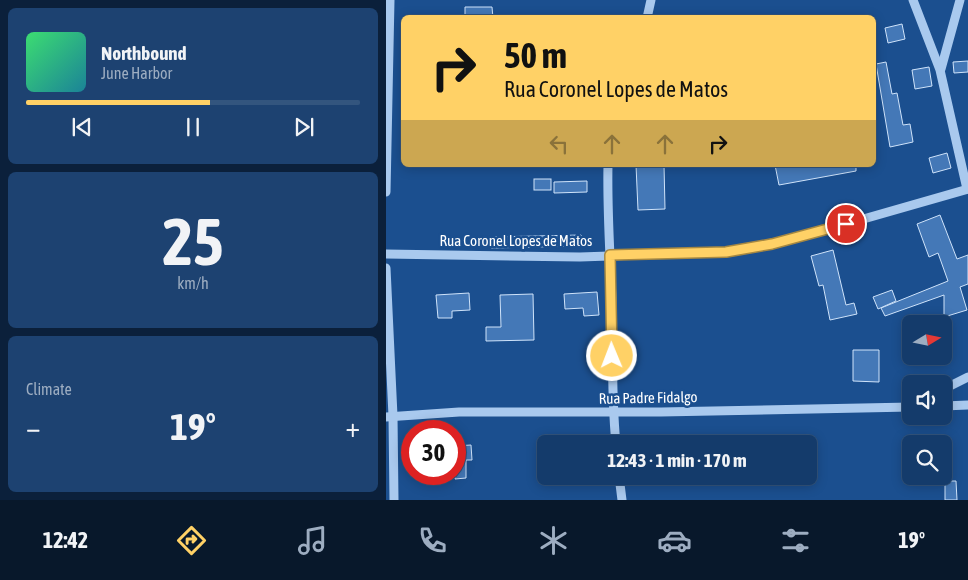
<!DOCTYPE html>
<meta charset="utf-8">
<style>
:root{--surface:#143b6b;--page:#1d4271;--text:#f1f3f6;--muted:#9dadc1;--line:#33557e;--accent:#ffd166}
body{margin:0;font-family:"Asap Condensed",sans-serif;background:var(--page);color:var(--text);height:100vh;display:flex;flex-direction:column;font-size:19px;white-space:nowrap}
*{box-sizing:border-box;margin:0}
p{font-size:16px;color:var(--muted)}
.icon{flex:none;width:28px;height:28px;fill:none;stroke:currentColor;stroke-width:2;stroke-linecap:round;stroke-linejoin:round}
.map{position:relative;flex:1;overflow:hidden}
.details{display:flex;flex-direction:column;gap:8px;padding:8px;background:#0b203b;width:386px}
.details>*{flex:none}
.guide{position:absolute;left:15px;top:15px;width:475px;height:152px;border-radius:8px;box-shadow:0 2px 12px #0003,0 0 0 1px var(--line);background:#ffd166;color:#111;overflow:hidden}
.needle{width:32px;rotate:80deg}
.buttons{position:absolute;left:516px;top:315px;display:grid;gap:10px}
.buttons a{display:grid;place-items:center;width:50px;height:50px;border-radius:8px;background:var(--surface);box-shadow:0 2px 12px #0003,0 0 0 1px var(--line);font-size:25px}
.speed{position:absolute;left:15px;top:420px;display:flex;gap:10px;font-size:25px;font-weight:700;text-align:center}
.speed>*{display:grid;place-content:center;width:65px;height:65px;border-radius:50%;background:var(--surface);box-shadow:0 2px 12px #0003,0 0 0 1px var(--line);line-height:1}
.speed .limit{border:8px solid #d22;background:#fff;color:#111}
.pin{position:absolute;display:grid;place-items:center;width:42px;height:42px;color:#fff;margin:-21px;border:2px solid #fff;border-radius:50%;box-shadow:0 1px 5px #0007}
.me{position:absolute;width:55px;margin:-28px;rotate:359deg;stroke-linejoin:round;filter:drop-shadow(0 0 4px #0008)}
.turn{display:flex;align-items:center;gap:18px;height:105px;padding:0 20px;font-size:22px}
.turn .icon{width:65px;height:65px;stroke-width:2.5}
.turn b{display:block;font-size:35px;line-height:42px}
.lanes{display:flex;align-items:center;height:48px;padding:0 20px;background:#0003;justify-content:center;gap:25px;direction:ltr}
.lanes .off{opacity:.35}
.big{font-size:38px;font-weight:700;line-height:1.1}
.details .tile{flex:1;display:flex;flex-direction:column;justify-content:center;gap:8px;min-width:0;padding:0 18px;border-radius:8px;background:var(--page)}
.details .dial{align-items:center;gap:0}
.dial b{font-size:65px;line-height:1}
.song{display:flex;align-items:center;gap:15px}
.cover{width:60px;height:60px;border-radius:8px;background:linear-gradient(135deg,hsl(140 70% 55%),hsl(190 70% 35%))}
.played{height:5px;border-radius:2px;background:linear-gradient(90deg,var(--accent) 55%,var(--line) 55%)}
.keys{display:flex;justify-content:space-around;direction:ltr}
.heat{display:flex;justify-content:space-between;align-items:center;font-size:28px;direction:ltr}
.trip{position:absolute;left:151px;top:435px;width:280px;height:50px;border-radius:8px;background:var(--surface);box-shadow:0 2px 12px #0003,0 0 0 1px var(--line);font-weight:700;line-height:50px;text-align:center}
.menu{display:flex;height:80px;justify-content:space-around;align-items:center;background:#08182b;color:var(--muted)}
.menu .icon{width:35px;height:35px}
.menu .active{color:var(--accent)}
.menu b{font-size:22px;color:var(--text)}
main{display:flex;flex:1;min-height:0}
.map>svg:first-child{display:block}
</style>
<main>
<section class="details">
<div class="tile">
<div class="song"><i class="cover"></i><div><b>Northbound</b><p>June Harbor</p></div></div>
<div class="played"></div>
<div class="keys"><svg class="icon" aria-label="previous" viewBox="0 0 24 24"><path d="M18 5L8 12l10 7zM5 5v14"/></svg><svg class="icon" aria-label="pause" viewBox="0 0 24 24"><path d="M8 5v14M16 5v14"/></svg><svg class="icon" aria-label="next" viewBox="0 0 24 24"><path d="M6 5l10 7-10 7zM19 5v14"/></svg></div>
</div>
<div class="tile dial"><b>25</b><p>km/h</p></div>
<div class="tile"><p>Climate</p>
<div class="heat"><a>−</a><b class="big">19°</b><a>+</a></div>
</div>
</section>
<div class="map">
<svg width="582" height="500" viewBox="0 0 582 500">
<rect width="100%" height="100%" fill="#1b4f8f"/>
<!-- building -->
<g fill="#4478b7" stroke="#cfe3fa">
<polygon points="79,7 106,7 107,18 79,18"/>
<polygon points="516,24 519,39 502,43 499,28"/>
<polygon points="582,61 582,72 568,73 567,62"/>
<polygon points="500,62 506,94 511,93 517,125 524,124 527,142 504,147 490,64"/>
<polygon points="543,67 546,86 529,89 526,70"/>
<polygon points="561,153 565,168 547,173 543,158"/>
<polygon points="250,165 278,165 279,209 252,210"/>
<polygon points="389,165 470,165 470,171 393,185"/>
<rect x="148" y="179" width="17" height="11"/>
<polygon points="201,181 201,192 168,193 168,182"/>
<polygon points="554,215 571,259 582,255 582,284 574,287 581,310 558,317 558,295 499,316 495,308 562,281 552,253 543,257 531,224"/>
<polygon points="195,235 196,246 105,248 105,237"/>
<polygon points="447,250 460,305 468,303 471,314 444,320 437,285 433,286 425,256"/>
<polygon points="506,290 510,301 492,309 487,297"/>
<polygon points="211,292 213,315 198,316 197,308 179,309 178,294"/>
<polygon points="83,293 84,310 66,311 66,318 52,318 50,295"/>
<polygon points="147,294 148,340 100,341 100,327 115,327 114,295"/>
<polygon points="467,350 493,350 493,382 467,381"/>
<polygon points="85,445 86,460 80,460 80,478 69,479 69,446"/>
<polygon points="559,481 570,481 571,500 559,500"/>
</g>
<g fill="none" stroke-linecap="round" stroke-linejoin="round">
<!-- minor -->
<g stroke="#a9c9ee" stroke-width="9">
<polyline points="527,0 554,70 581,189"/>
<polyline points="261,18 265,0"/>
<polyline points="555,69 574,0"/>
<path d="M222 165C221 210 224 254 226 299 227 347 225 395 230 444"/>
<polyline points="0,192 4,0"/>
<polyline points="0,254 194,257 340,252 386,244 425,234 582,189"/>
<polyline points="0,268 7,416 8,500"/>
<polyline points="558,389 582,377"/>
<polyline points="558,406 582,405"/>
<polyline points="0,417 73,412 275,412 525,407"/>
<polyline points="233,476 236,500"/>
</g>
</g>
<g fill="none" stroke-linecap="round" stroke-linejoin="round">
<!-- route casing -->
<g stroke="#a68842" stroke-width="12">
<polyline id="route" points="226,356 224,255 340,252 386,244 460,224"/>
</g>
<!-- route -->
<use href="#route" stroke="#ffd166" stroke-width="9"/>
</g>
<g text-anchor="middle" stroke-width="5" stroke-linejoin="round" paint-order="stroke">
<!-- street labels -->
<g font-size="15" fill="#fff" stroke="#1b4f8f">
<text x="130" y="246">Rua Coronel Lopes de Matos</text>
<text transform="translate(262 398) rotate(-1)" y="5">Rua Padre Fidalgo</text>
</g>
</g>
</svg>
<div class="buttons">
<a><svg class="needle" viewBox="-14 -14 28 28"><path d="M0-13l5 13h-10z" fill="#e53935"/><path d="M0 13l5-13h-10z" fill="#9dadc1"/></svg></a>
<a><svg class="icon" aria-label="sound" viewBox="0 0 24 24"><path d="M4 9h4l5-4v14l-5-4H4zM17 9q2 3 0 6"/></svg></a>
<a><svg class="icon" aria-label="search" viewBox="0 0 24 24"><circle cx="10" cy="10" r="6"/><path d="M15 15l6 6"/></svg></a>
</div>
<div class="speed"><div class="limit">30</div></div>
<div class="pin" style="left:460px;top:224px;background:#d93025"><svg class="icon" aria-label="arrive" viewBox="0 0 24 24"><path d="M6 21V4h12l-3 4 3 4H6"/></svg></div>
<svg class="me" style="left:226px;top:356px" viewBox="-20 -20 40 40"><circle r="17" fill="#ffd166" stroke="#fff" stroke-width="3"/><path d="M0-11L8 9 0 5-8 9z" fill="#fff"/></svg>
<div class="trip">12:43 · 1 min · 170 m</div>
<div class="guide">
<div class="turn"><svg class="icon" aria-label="right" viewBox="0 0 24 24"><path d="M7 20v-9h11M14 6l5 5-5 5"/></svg><div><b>50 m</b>Rua Coronel Lopes de Matos</div></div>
<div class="lanes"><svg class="icon off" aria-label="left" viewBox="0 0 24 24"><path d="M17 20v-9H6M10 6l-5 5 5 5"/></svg><svg class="icon off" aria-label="ahead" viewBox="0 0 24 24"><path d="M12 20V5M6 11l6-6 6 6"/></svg><svg class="icon off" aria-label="ahead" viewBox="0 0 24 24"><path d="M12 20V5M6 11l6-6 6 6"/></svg><svg class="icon" aria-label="right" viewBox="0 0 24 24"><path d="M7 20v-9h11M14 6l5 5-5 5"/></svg></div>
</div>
</div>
</main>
<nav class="menu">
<b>12:42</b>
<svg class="icon active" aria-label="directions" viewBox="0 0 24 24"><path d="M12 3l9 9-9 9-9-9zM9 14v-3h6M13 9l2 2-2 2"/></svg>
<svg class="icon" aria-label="music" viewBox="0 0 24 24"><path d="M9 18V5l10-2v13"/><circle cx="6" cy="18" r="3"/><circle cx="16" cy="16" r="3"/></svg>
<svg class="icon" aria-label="phone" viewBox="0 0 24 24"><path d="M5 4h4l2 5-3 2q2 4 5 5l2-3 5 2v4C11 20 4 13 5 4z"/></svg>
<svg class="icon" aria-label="climate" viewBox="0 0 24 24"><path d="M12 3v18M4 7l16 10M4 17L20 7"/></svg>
<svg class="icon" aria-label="car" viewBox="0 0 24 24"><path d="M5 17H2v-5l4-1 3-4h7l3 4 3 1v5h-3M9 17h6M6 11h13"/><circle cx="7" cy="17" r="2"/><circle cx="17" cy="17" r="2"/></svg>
<svg class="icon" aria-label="filters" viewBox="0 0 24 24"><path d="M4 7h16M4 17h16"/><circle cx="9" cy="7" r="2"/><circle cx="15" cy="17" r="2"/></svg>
<b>19°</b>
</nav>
